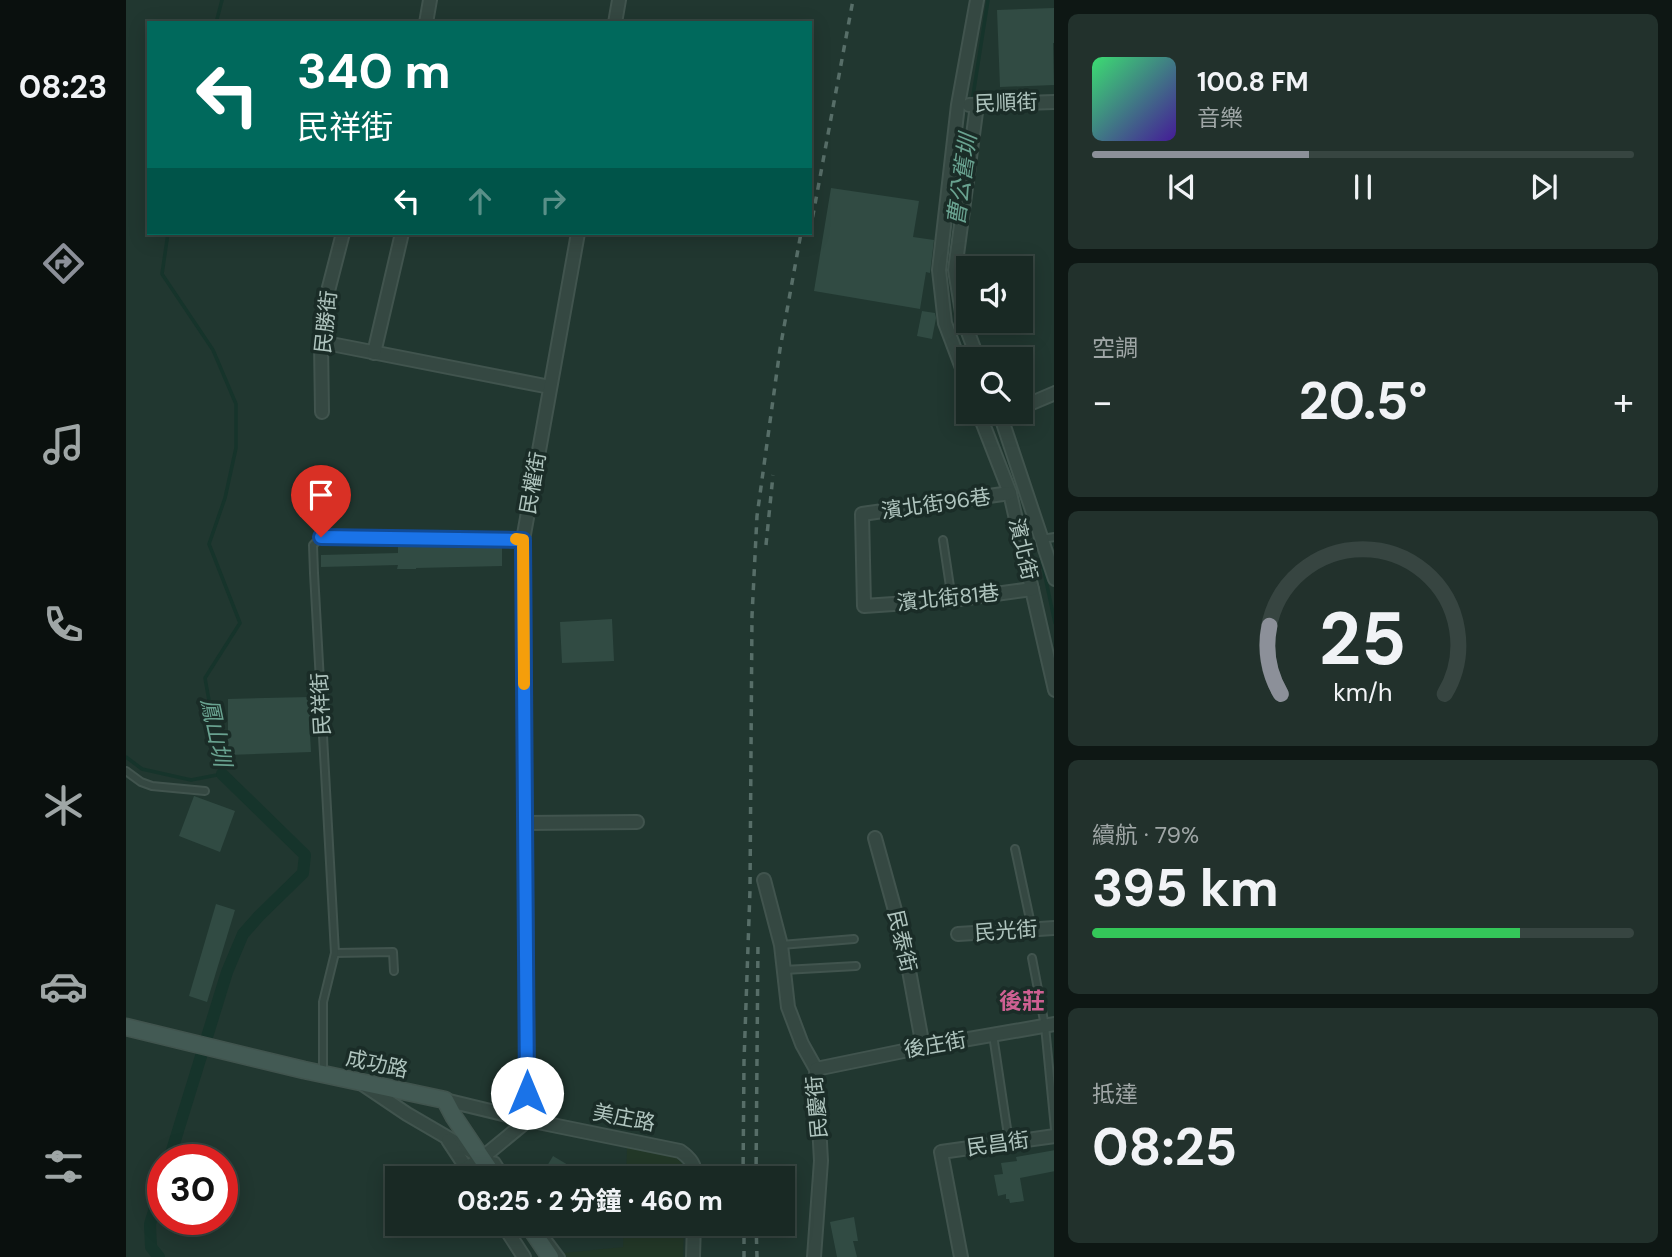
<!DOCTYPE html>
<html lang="zh-TW">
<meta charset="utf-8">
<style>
:root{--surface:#192924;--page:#22312c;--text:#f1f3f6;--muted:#9fa6a6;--line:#374541;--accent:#8c9099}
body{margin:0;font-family:"DM Sans","Noto Sans TC",sans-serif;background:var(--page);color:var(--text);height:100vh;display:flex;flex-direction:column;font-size:26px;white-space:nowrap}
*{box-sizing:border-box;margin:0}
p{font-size:23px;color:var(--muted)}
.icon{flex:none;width:38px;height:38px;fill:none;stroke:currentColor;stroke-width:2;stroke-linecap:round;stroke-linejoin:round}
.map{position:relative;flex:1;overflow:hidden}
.panel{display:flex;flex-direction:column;gap:14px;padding:14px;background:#0e1714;width:618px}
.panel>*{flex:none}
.top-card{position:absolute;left:21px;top:21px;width:665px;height:214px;border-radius:0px;box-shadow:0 4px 18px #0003,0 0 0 2px var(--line);background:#00695c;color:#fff;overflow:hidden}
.controls{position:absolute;left:830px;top:256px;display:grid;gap:14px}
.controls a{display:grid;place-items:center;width:77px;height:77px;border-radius:0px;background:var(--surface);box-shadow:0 4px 18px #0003,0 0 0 2px var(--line);font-size:35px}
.speed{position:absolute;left:21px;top:1144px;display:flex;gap:14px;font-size:35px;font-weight:700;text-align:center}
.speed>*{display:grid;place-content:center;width:91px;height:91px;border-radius:50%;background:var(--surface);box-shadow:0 4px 18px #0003,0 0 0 2px var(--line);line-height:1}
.speed .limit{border:10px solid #d22;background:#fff;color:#111}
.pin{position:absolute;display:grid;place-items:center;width:60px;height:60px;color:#fff;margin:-72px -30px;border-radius:50% 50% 50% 0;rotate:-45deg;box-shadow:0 0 7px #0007}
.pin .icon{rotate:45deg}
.me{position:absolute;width:77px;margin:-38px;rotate:0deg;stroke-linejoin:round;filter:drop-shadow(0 0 5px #0008)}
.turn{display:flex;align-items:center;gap:24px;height:147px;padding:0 35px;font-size:32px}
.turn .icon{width:91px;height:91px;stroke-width:2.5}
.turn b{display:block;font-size:49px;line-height:60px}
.lanes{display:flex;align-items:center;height:66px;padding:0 35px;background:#0003;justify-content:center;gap:35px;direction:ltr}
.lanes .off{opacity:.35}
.big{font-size:52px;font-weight:700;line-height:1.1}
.panel .tile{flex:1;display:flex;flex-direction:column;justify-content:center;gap:10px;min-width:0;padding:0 24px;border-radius:10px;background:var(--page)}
.panel .dial{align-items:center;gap:0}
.dial svg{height:182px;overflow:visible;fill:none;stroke:var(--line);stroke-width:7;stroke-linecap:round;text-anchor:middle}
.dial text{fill:var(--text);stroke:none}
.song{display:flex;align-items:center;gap:21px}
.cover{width:84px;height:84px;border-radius:10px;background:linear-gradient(135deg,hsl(140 70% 55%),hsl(260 70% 35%))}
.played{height:7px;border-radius:4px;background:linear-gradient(90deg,var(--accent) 40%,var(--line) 40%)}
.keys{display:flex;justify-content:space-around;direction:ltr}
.heat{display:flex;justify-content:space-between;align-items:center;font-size:38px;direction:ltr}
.charge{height:10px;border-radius:5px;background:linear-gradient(90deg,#34c759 79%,var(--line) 0)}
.trip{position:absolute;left:259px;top:1166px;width:410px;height:70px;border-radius:0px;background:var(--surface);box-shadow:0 4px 18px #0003,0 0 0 2px var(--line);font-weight:700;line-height:70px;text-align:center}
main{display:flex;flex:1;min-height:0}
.dock{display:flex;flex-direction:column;width:126px;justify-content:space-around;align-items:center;background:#0a100e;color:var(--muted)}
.dock .icon{width:49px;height:49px}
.dock .current{color:var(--accent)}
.dock b{font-size:32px;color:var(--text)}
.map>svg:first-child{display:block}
</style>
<main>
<nav class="dock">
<b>08:23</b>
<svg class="icon current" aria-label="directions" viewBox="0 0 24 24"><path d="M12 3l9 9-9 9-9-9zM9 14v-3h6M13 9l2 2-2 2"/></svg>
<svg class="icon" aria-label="music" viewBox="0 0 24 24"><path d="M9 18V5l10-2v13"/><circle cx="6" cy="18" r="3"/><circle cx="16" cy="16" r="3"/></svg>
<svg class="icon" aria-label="phone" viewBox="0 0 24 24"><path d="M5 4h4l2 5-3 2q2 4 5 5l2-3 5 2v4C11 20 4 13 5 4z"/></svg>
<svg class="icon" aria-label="climate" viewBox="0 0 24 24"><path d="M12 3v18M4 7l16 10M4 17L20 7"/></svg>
<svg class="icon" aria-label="car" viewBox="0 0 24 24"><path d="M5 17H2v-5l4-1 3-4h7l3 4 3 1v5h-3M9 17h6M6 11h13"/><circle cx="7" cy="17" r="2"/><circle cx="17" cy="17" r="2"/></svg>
<svg class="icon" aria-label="filters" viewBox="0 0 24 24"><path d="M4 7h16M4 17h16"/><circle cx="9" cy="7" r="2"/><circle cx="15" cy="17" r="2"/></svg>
</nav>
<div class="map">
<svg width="929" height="1257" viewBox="0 0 929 1257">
<rect width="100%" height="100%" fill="#213730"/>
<!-- green -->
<g fill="#233828">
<polygon points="501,1147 551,1158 560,1168 559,1178 500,1178"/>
<polygon points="498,1223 558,1223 557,1257 441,1257 437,1253 497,1247"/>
</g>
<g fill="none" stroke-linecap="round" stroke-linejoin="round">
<!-- stream -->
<g stroke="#16342b" stroke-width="3.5">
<polyline points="90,23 96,0"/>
<polyline points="846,102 862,0"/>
<polyline points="824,272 827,238"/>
<polyline points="828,300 831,320 845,359"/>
<polyline points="865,411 874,432"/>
<polyline points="913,548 929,623"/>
<polyline points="0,757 16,769 65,780 96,774 79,678 114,623 83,544 99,498 110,448 110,404 87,350 36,274 42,233"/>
</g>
<!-- canal -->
<g stroke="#16342b" stroke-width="12">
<polyline points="43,1160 101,972 117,934 133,916 177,873 179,855 96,774"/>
<polyline points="33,1257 25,1247 24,1224 37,1182"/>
</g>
</g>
<!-- building -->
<g fill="#314b43">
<polygon points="929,8 929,43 927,43 928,85 874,87 871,10"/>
<polygon points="705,188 793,201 787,237 808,240 804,273 800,272 794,309 688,291"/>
<polygon points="796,311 809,313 810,318 806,339 791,336"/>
<polygon points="272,544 376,545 376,566 290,568 290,569 271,569 272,565 195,567 195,555 272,553"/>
<polygon points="486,619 488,661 436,663 434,622"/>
<polygon points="184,697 185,717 183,717 185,752 102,755 102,699"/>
<polygon points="68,796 109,811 94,852 53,836"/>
<polygon points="90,904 109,910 81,1002 63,996"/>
<polygon points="929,1150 929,1171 894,1178 898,1201 884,1203 883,1199 880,1199 880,1194 872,1196 868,1175 877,1174 875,1163 891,1161 890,1157"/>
<polygon points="427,1156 464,1178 414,1178"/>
<polygon points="728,1217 732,1241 727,1241 731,1257 711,1257 704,1222"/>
</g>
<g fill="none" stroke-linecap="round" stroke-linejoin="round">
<!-- lane casing -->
<g stroke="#41544e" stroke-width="10">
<g id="lane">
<polyline points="915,539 929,537"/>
<polyline points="817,540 826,600"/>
<polyline points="0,771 15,782 26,786 79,791"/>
<polyline points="889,849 906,929"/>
<polyline points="655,945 728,939"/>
<polyline points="209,953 267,952 268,971"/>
<polyline points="906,958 919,1026 929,1129"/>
<polyline points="658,970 730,966"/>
<polyline points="867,1035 883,1142"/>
<polyline points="197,1072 197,1002 209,953 188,573 187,545 195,537 396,540"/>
<polyline points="361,1159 370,1161 381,1178"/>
<polyline points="411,1225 435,1257"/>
</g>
</g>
<!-- street casing -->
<g stroke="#41544e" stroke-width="16">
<g id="street">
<polyline points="300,23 304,0"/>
<polyline points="489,23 493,0"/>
<polyline points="843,105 929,102"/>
<polyline points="851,105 829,270 837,319 852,359"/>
<polyline points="195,342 424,387"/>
<polyline points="248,353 276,233"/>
<polyline points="842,384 819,323 813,270 832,105 851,0"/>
<polyline points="894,408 929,393"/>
<polyline points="852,411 884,493 929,690"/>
<polyline points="873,411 929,579"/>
<polyline points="196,412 195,342 201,295 217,233"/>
<polyline points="884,493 736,514 738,606 826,600 906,589"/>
<polyline points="399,823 511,822"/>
<polyline points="749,838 778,943 797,1047"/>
<polyline points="638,880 655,945 662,1007 676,1044 690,1069 695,1161 688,1257"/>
<polyline points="832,934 929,928"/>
<polyline points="690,1069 797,1047 929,1024"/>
<polyline points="238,1085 281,1114 353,1156"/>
<path d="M319 1100 402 1120 554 1151C564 1158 570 1165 569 1178"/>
<polyline points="322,1140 347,1178"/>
<polyline points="340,1168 356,1158 402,1120 397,540 452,233"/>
<polyline points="376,1223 398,1257"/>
<polyline points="567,1257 568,1223"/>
<polyline points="835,1257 815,1152 929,1136"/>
</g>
</g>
<!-- secondary casing -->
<g stroke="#41544e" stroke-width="19">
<g id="secondary">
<polyline points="0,1027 178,1070 319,1100 328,1117 369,1178"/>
<polyline points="401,1223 424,1257"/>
</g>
</g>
<!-- lane -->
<use href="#lane" stroke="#354842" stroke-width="6"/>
<!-- street -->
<use href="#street" stroke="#354842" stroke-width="12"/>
<!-- secondary -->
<use href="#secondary" stroke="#435a54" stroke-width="16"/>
<!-- rail -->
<g stroke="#576e68" stroke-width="3.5" stroke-dasharray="7 7" stroke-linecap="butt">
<polyline points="684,231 727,0"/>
<polyline points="640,545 647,475"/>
<polyline points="617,1178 618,1061 624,890 626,616 631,516 654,349 675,233"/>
<polyline points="630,1178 632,940"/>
<polyline points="618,1223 618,1257"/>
<polyline points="630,1223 631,1257"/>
</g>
</g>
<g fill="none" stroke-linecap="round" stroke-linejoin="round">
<!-- route casing -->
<g stroke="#114b97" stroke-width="18">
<polyline id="route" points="195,537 397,540 401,1093"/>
</g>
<!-- route -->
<use href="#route" stroke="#1a73e8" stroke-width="12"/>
<!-- slow -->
<polyline stroke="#f59e0b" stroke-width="12" points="390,539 397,540 398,684"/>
</g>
<g text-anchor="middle" stroke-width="7" stroke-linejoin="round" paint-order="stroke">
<!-- street labels -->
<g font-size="21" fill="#afc4be" stroke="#1a2c27">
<text transform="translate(880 103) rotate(-2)" y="7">民順街</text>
<text transform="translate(200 322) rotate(-84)" y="7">民勝街</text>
<text transform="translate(407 483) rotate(-80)" y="7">民權街</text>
<text transform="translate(810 504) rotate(-8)" y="7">濱北街96巷</text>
<text transform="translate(897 549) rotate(77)" y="7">濱北街</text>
<text transform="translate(822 598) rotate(-6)" y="7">濱北街81巷</text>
<text transform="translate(195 704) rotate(-93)" y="7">民祥街</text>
<text transform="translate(880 931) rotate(-4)" y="7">民光街</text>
<text transform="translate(776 941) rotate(77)" y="7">民泰街</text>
<text transform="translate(809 1045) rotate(-10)" y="7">後庄街</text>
<text transform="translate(251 1064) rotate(12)" y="7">成功路</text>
<text transform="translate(691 1107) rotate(-95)" y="7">民慶街</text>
<text transform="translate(498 1118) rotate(11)" y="7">美庄路</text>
<text transform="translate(872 1144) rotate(-8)" y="7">民昌街</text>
</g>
<!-- water labels -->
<g font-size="23" font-style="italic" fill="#69a290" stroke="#1a2c27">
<text transform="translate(836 180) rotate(-82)" y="8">曹公舊圳</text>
<text transform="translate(90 732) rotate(78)" y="8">鳳山圳</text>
</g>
<!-- neighbourhood labels -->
<g font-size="23" font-weight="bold" fill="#ce6092" stroke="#1a2c27">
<text x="896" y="1009">後莊</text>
</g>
</g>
</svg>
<div class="controls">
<a><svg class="icon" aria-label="sound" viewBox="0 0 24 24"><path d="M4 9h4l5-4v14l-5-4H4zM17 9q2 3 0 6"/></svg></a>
<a><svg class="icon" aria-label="search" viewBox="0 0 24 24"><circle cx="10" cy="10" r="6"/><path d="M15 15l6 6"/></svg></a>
</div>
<div class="speed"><div class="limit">30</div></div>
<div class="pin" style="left:195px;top:537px;background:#d93025"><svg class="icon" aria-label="arrive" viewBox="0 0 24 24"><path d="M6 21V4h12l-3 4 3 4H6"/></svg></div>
<svg class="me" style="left:401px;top:1093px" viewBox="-20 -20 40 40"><circle r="19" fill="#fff"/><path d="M0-13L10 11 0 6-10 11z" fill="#1a73e8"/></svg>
<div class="trip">08:25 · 2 分鐘 · 460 m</div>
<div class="top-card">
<div class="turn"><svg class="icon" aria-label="left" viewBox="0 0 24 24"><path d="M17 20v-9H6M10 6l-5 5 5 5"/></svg><div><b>340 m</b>民祥街</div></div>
<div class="lanes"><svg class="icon" aria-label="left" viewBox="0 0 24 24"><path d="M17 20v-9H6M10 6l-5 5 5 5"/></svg><svg class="icon off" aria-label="ahead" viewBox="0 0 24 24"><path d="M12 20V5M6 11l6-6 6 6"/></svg><svg class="icon off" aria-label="right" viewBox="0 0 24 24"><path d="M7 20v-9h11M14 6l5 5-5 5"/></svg></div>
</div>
</div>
<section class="panel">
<div class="tile">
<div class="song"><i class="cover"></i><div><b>100.8 FM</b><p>音樂</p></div></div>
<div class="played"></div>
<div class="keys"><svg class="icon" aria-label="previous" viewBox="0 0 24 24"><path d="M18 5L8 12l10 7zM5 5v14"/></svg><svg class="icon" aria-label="pause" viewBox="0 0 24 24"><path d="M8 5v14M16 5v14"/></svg><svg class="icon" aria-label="next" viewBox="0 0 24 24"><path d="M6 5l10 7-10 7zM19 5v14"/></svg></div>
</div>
<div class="tile"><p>空調</p>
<div class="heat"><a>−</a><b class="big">20.5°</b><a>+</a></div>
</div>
<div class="tile dial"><svg viewBox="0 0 100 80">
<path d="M14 69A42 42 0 1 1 86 69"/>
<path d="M14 69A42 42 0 0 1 9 39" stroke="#8c9099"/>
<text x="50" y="56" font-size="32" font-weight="700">25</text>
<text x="50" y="72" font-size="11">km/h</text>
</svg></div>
<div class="tile"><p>續航 · 79%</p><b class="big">395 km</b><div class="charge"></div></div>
<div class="tile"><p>抵達</p><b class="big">08:25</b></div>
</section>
</main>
